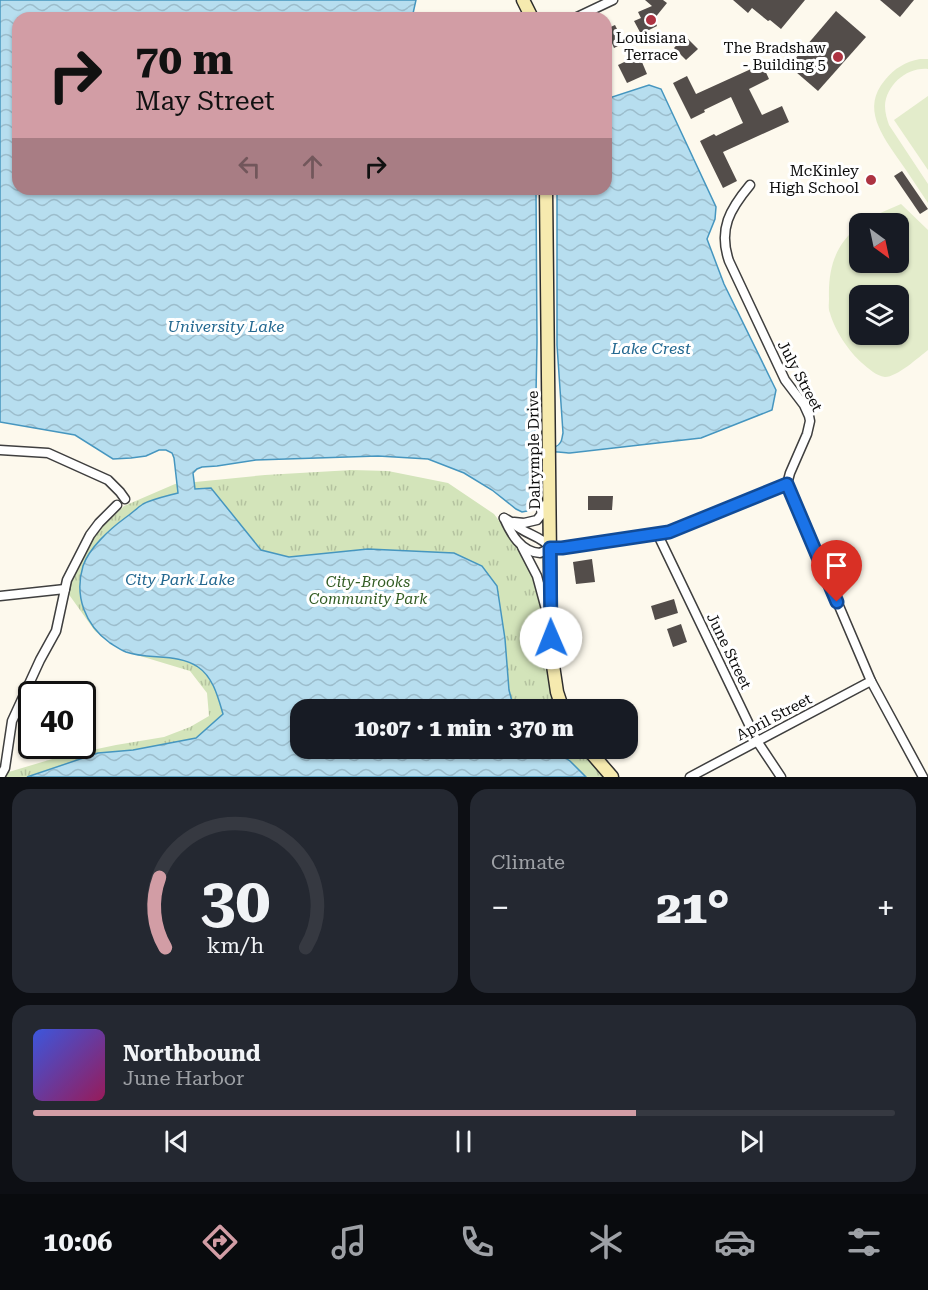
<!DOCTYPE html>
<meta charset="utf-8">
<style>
:root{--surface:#171b24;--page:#242831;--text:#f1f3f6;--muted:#9ea1a6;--line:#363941;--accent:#d29da5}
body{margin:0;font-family:"Roboto Serif",serif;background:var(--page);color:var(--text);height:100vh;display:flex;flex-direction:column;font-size:22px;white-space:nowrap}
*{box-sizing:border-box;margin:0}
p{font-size:20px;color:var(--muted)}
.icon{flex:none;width:33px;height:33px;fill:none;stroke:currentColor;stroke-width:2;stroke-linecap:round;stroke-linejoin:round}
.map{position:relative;height:777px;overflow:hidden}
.panel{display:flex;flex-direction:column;gap:12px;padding:12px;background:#0d0f14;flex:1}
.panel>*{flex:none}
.top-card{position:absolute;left:12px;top:12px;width:600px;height:183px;border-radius:18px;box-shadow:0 2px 4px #0004;background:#d29da5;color:#111;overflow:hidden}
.needle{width:39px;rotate:147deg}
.buttons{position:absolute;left:849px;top:213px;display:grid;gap:12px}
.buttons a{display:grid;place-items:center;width:60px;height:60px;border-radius:12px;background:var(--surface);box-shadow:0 2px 4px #0004;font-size:30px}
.speed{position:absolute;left:18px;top:681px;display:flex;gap:12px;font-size:30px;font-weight:700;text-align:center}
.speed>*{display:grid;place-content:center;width:78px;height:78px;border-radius:50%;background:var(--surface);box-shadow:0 2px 4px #0004;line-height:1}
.speed .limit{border:3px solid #111;border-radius:9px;background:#fff;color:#111}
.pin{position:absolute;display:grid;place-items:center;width:51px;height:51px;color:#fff;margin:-62px -26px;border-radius:50% 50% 50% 0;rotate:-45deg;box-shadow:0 0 6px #0007}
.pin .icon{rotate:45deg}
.me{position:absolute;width:66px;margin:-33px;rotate:359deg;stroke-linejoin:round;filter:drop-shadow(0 0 4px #0008)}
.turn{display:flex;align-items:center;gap:21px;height:126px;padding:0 24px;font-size:27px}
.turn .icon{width:78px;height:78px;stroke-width:2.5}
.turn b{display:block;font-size:42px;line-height:51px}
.lanes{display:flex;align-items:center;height:57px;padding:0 24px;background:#0003;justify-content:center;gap:30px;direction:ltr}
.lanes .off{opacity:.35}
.big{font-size:45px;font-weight:800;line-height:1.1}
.panel .widget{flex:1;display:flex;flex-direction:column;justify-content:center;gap:9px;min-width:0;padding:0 21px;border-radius:18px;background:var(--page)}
.panel .dial{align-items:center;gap:0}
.dial svg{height:156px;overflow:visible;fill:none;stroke:var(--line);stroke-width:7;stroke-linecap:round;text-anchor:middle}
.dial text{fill:var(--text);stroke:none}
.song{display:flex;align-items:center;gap:18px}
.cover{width:72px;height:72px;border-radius:9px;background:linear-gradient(135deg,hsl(230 70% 55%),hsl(330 70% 35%))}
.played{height:6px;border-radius:3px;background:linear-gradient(90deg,var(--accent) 70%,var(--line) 70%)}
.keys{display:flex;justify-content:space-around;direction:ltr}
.heat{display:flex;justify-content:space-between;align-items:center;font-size:33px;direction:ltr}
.panel .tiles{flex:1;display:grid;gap:12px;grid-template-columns:1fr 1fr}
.widget:last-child{grid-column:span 2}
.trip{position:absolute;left:290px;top:699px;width:348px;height:60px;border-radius:18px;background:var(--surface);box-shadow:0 2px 4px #0004;font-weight:800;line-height:60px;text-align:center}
.dock{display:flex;height:96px;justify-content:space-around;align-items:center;background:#090b0e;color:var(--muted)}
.dock .icon{width:42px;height:42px}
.dock .active{color:var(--accent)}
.dock b{font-size:27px;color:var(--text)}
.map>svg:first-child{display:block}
</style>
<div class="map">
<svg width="928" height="777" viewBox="0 0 928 777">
<defs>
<pattern id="park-tufts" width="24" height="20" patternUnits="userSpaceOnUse" patternTransform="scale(1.5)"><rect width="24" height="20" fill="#d3e4ba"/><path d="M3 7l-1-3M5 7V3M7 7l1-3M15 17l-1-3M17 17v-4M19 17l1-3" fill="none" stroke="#b4c29f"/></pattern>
<pattern id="water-waves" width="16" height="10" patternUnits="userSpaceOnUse" patternTransform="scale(1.5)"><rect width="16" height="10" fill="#b7deef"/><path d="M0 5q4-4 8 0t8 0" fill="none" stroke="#9cbdcc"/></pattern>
</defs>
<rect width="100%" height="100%" fill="#fdf9ed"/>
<!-- park -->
<polygon fill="url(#park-tufts)" points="352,470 388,471 448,483 494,514 531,563 550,623 564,709 300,710 300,748 588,749 612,777 0,777 2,774 59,757 116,745 164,737 190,727 209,716 207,693 190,671 127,652 111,644 95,631 65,589 83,546 124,506 175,484 265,475"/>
<!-- pitch -->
<g fill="#e3eccb" fill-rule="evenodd">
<path d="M920 59H928V69C907 67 886 85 885 106 885 113 887 119 889 125L928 184V203C918 188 909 174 899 160 882 135 861 108 885 80 895 68 905 62 920 59Z"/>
<polygon points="928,96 928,170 894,120"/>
<path d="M901 204 928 230V350C919 357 897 377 885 377 876 376 868 368 862 363 849 352 834 329 830 313 828 309 829 303 829 299 828 269 835 244 859 226L860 262H898V224L862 223 871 217ZM860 296H898V334H860Z"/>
</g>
<!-- water -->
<path fill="url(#water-waves)" stroke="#4696bf" stroke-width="1.5" d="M0 0H416L412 18H18V189H536L537 342 535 446C541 448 556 450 560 443 562 441 562 437 563 433L557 345V189H606V99L649 85 661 89 716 207 715 219 707 239 724 284 776 390 772 410 701 438 570 453C559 452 545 450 534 454 535 470 540 501 527 511L522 512 516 509 492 490 464 473 428 459 378 456 256 460 217 466 202 467 197 469 193 473 195 489 211 488 261 550 289 557 368 549 454 553 482 566 497 586 505 639 509 690 514 709 300 710V748L552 749 570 761 586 777H27L98 753 133 750 196 738 223 714C218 697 213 677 198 667 178 653 148 660 126 652 121 650 115 646 110 643 85 625 74 596 83 566 89 548 110 529 125 518 131 514 137 508 143 504 153 499 167 496 178 493L174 458 172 453 166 450H159L146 456 131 458 113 459 75 435 0 422Z"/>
<!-- building -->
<g fill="#534d4a">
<polygon points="645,0 663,0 667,3 654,19 657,26 641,34 634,21 641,18 638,12 652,6"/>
<polygon points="733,0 805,0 781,29 770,20 768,21 752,8 748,13"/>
<polygon points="880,0 914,0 900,17"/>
<polygon points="836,11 866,37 818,91 789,66"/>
<polygon points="615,25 624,43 614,48 606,29"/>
<polygon points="685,36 698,49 686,60 674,48"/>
<polygon points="639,55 647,74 627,83 618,65"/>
<polygon points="762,64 769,79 749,89 762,115 782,106 789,122 723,152 737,181 723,188 700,141 714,134 716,136 743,123 731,97 704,110 705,112 691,119 673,83 687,76 696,94"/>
<polygon points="902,171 928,209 920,214 894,176"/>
<polygon points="588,496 613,496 612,510 588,510"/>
<polygon points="592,559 595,582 576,584 573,562"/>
<polygon points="674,599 678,613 655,620 651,606"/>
<polygon points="681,624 687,642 673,647 667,629"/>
</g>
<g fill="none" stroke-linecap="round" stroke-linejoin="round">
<!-- street casing -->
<g stroke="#3f3f3f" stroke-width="11">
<g id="street">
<polyline points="575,18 613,0"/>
<path d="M750 185C730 209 718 229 729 261L785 380 804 405 809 416 810 421 807 434 790 473 787 484 871 681 923 777"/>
<polyline points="0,450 48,453 108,480 120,492 125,499"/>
<path d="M504 518C511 534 521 552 540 553L550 548H562L643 537 669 532 787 484"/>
<path d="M504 518C511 521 515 526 521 529 532 536 541 537 550 547"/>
<polyline points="514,522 524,523 537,520 541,515 542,508 550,501"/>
<polyline points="658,535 757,741 781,777"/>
<polyline points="522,547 537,576 547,613"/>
<polyline points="0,596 65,589"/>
<polyline points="0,777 5,768 12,721 40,660 56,631 67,580 90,535 99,523 117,505"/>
<polyline points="690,777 871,681"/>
</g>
</g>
<!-- secondary casing -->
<g stroke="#2e2e2e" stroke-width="15">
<g id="secondary">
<polyline points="523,0 532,18"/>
<polyline points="546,189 551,652 557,692 563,710"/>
<polyline points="587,748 612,777"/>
</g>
</g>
<!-- street -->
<use href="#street" stroke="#fff" stroke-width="8"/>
<!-- secondary -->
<use href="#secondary" stroke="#f6eaaf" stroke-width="12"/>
</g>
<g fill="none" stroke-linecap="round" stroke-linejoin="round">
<!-- route casing -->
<g stroke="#114b97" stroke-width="15">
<polyline id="route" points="551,638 550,548 562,548 669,532 787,484 837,602"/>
</g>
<!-- route -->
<use href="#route" stroke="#1a73e8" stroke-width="10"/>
</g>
<!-- markers -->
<g fill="#ad3341" stroke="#fff" stroke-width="2">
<circle cx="651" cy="20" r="6"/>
<circle cx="838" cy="57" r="6"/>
<circle cx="871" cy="180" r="6"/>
</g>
<g text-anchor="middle" stroke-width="6" stroke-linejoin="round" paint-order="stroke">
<!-- poi labels -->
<g font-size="15" fill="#0c0c0c" stroke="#fff" text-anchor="end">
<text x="651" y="43" text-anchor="middle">Louisiana<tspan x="651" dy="17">Terrace</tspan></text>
<text x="826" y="53">The Bradshaw<tspan x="826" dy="17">- Building 5</tspan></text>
<text x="859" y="176">McKinley<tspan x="859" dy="17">High School</tspan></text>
</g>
<!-- street labels -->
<g font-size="15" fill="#0c0c0c" stroke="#fff">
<text transform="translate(800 376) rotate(62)" y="5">July Street</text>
<text transform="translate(534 450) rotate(-91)" y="5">Dalrymple Drive</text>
<text transform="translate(729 651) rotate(64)" y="5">June Street</text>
<text transform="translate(774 717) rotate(-28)" y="5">April Street</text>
</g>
<!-- park labels -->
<g font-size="15" font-style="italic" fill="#335d24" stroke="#fff">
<text x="368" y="587">City-Brooks<tspan x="368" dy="17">Community Park</tspan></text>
</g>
<!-- water labels -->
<g font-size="16" font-style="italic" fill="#236890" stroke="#fff">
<text x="226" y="332">University Lake</text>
<text x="651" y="354">Lake Crest</text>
<text x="180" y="585">City Park Lake</text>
</g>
</g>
</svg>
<div class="buttons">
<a><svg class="needle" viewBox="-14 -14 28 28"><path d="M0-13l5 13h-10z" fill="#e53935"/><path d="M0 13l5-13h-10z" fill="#9ea1a6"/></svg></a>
<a><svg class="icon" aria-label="layers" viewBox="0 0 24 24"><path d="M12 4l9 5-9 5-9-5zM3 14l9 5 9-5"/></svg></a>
</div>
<div class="speed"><div class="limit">40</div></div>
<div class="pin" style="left:837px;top:602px;background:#d93025"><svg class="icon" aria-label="arrive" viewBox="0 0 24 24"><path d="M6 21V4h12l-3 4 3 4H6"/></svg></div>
<svg class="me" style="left:551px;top:638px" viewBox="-20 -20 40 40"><circle r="19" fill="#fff"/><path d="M0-13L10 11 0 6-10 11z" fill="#1a73e8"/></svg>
<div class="trip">10:07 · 1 min · 370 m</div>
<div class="top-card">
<div class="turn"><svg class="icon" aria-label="right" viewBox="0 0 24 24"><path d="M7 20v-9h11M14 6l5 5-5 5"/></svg><div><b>70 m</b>May Street</div></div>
<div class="lanes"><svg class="icon off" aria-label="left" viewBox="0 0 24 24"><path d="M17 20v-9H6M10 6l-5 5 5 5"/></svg><svg class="icon off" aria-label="ahead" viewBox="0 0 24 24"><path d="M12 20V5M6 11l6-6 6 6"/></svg><svg class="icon" aria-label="right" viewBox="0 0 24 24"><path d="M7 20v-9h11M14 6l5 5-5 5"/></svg></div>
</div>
</div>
<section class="panel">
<div class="tiles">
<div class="widget dial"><svg viewBox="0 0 100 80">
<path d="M14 69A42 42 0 1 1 86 69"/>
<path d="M14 69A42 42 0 0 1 11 33" stroke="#d29da5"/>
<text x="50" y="56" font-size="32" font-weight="700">30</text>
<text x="50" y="72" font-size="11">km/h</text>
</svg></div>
<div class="widget"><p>Climate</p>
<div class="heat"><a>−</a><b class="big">21°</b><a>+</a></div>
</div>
<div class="widget">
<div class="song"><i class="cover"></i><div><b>Northbound</b><p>June Harbor</p></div></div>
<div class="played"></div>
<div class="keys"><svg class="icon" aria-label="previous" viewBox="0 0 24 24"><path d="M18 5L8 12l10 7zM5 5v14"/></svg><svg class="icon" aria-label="pause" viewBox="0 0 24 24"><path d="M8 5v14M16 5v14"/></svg><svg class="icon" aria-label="next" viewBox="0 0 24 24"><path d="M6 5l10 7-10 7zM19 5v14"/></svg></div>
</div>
</div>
</section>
<nav class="dock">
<b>10:06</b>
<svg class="icon active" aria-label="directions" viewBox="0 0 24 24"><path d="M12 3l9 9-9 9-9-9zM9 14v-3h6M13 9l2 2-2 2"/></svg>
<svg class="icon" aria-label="music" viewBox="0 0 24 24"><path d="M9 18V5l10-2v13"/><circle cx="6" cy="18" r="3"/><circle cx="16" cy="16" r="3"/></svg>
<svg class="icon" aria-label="phone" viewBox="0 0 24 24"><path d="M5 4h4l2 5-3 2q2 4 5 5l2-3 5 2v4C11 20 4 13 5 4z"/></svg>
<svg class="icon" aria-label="climate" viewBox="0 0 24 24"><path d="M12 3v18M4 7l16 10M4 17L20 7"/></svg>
<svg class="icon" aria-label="car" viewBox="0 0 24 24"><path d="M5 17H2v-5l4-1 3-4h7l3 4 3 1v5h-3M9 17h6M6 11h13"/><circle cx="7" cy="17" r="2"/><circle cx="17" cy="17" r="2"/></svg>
<svg class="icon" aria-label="filters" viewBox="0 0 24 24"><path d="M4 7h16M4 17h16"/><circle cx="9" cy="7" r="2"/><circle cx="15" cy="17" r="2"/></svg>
</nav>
